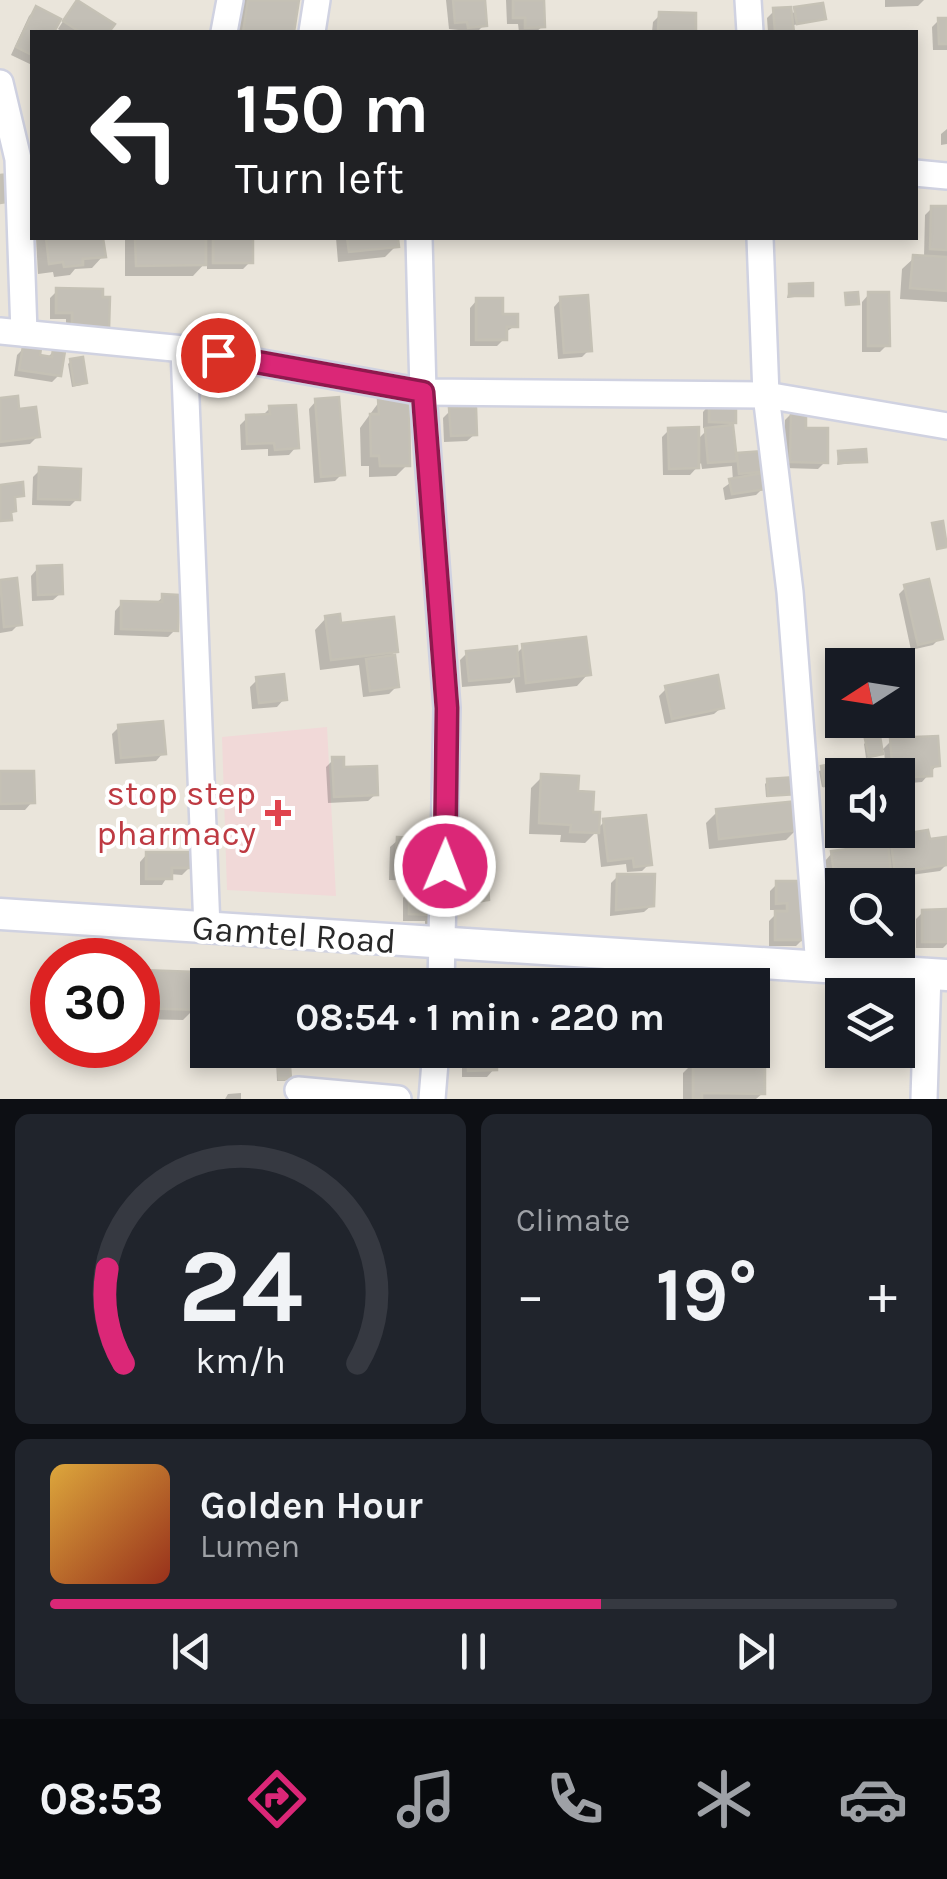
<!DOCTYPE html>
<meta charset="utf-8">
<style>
:root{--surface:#171b24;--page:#20242c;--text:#f1f3f6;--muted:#9ea1a6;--line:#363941;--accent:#db2777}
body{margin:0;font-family:Karla,sans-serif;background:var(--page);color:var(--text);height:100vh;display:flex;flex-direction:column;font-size:38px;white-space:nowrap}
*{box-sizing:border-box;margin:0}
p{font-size:32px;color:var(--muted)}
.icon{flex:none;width:55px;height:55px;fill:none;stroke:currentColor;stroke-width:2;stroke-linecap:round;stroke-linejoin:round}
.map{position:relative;height:1099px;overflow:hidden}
.sheet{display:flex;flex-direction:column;gap:15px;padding:15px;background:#0d0f14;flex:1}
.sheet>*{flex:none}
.top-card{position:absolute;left:30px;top:30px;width:888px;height:210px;border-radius:0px;box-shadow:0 5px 15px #0003;background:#202124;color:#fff;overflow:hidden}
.needle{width:65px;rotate:258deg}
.fabs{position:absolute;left:825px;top:648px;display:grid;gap:20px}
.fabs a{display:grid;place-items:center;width:90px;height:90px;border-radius:0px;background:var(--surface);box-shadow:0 5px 15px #0003;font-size:50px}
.speed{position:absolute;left:30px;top:938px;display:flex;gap:20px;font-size:50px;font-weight:700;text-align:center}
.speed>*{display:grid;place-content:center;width:130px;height:130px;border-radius:50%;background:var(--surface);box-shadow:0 5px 15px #0003;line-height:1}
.speed .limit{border:15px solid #d22;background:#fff;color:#111}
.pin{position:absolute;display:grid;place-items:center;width:85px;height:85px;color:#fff;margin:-42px;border:5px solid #fff;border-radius:50%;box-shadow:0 2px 10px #0007}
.me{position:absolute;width:110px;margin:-55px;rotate:1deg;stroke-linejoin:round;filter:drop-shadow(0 0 8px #0008)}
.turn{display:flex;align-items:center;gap:35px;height:210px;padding:0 40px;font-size:45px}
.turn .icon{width:130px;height:130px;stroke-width:2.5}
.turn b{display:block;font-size:70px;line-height:85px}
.big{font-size:75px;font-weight:700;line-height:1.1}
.sheet .widget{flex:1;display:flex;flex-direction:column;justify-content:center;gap:15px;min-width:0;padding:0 35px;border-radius:15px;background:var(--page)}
.sheet .dial{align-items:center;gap:0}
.dial svg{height:260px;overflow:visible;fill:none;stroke:var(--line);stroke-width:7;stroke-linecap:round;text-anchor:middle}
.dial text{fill:var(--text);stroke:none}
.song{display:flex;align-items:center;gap:30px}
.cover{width:120px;height:120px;border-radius:15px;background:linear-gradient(135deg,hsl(40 70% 55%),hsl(10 70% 35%))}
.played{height:10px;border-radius:5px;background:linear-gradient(90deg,var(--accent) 65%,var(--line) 65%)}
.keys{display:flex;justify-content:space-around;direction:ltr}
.heat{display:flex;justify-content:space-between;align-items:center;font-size:55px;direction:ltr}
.sheet .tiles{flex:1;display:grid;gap:15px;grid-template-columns:1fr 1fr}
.widget:last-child{grid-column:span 2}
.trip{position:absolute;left:190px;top:968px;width:580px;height:100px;border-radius:0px;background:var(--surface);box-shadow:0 5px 15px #0003;font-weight:700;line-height:100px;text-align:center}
.tab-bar{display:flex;height:160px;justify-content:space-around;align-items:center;background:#090b0e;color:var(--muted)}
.tab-bar .icon{width:70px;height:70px}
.tab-bar .selected{color:var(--accent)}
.tab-bar b{font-size:45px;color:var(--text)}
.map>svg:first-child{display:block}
</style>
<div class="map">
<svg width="947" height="1099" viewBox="0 0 947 1099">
<rect width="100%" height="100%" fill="#eae5db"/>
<!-- medical -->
<polygon fill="#f1d9d8" points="327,727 336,896 227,890 222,737"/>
<!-- shadow -->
<g fill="#0003">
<polygon points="240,0 297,0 292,32 235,32"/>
<polygon points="446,0 483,0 484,25 477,32 449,29"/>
<polygon points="506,0 542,0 543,26 536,32 519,32 518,24 507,24"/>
<polygon points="885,0 924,0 918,6 885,7"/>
<polygon points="36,9 57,20 51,32 32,32 32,65 11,55 29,16"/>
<polygon points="71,9 111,25 106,32 63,32 58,29"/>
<polygon points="796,10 823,18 790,26 791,32 768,32 767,18 774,11 790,16"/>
<polygon points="660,15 693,32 652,32 653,22"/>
<polygon points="939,20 947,20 947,50 933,50 932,27"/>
<polygon points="947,129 947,144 941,145 941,134"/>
<polygon points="932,208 947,209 947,302 900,299 902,269 914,258 924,258 925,215"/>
<polygon points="36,238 101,238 103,256 92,268 75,269 70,275 54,277 53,272 38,274"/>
<polygon points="125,238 250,238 250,262 243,269 207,269 207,261 193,276 125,276"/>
<polygon points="336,238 395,238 396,246 385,257 338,262"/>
<polygon points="790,286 810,295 787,298"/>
<polygon points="57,291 101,291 66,336 66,319 50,319 50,298"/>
<polygon points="869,294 887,345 880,352 862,352 862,302"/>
<polygon points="561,299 589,350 582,357 558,359 554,307"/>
<polygon points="477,300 515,326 504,333 504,339 497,346 470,346 470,308"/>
<polygon points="24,348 47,358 54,351 59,375 52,382 14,376 17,355"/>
<polygon points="71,361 85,382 82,385 72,387 68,364"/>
<polygon points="0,401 17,411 37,437 30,444 0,447"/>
<polygon points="316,401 342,474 335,481 314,483 309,409"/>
<polygon points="379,402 407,465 396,476 369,477 369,466 361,466 360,428"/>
<polygon points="710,404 733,422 726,429 734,456 763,453 763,488 756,495 725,500 723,488 733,481 732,466 702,469 701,463 690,475 663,475 662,437 669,430 697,440 708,429 703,428 703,412"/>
<polygon points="270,408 296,447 289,455 268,456 268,449 241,450 240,425 247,418 263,415"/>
<polygon points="450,411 475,434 467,441 444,442 443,418"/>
<polygon points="792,413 825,462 818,469 784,468 785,420"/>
<polygon points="839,453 865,461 837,465"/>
<polygon points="40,470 77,499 70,506 32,505 33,477"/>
<polygon points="38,568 61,593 53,600 32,601 31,576"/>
<polygon points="15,581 19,624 12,631 0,633 0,583"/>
<polygon points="906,587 940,638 933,645 911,650 899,594"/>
<polygon points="163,597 175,630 168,637 114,635 115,611 122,603 155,604"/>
<polygon points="326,618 396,651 392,654 396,687 389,694 363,697 359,665 320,670 315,630"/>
<polygon points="523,647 588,674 577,686 516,693 514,678 510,683 462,687 460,660 467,653 515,655"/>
<polygon points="257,680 284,699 277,707 252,709 250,687"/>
<polygon points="666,689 722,707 714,714 665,724 659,696"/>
<polygon points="119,727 163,753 156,761 115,764 112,734"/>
<polygon points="867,741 880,752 891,741 937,765 922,782 898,784 898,775 886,775 884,750 878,756 866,758 864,744"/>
<polygon points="334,759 342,770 376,794 368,801 328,803 326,767"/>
<polygon points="839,765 842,781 822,787 819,771"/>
<polygon points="0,773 32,802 25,810 0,810"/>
<polygon points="542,777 576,794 591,815 596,830 604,822 649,864 642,871 627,872 626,864 601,867 597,831 585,843 560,842 561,835 529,834 531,788"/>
<polygon points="768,781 794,793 766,797 765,784"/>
<polygon points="717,812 797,829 786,840 709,849 706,823"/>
<polygon points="891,838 944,840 947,864 940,871 889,878 888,873 882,880 828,886 825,861 832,853 884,846"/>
<polygon points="398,840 428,874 421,881 389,880 390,847"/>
<polygon points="147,854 190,867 182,875 169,874 162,885 140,885 140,862"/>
<polygon points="618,876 652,905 644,912 610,916 611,883"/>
<polygon points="471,877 487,899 484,902 471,904 468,880"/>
<polygon points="777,884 802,884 803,939 796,946 769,946 769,921 780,910 770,910 770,891"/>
<polygon points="410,890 439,891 431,927 425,927 425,921 403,921 403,898"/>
<polygon points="923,912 947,912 947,944 943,948 916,948 916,919"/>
<polygon points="141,973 194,1009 183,1020 138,1019 138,976"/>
<polygon points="462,1050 494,1050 494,1069 487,1077 462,1077"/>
<polygon points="279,1056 288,1078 285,1081 277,1081 276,1059"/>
<polygon points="694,1062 763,1093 756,1099 683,1099 683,1073"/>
<polygon points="241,1093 241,1099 225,1099 228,1094"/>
</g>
<!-- building -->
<g fill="#c3bfb6" stroke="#c5c1b5" stroke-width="2.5">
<polygon points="77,0 115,24 109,32 80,32 63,21"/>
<polygon points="248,0 299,0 294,32 243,32"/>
<polygon points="453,0 485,0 487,26 468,28 467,22 455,23"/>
<polygon points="513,0 544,0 545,27 525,28 525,18 513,18"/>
<polygon points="823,3 826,19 797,24 794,7"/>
<polygon points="36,6 61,19 54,32 32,32 32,55 16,47"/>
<polygon points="791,7 794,32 775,32 773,8"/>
<polygon points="659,12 696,13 696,32 658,31"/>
<polygon points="938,18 947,18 947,44 939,44"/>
<polygon points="9,174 14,201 0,203 0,175"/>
<polygon points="931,206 947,206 947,250 930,249"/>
<polygon points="46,238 103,238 106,257 83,259 83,265 64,267 63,262 49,264"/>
<polygon points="135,238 206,238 206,265 136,266"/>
<rect x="213" y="238" width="40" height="25"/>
<polygon points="347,238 398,238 399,247 349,252"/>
<polygon points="913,255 947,257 947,291 910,288"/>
<polygon points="813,283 813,296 789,296 789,284"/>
<polygon points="56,288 103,289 103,297 110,297 109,330 72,330 72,313 56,313"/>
<polygon points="858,292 859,304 846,305 845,293"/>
<polygon points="868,292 889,292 890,346 868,346"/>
<polygon points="588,295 592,351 564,353 560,297"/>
<polygon points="476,298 503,298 503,314 518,314 518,327 507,327 507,340 476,340"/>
<polygon points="23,346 41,348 40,355 52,357 53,349 65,351 61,376 19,370"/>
<polygon points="83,357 87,383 74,385 70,359"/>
<polygon points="18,396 19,409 36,407 40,437 0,442 0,398"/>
<polygon points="339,397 345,475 321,477 315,399"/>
<polygon points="378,399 409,399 410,466 380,466 379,456 371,456 370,414 379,414"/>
<polygon points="709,402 736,403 736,423 709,422"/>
<polygon points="296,405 299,448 275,450 274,443 247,444 246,415 270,414 269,406"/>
<polygon points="476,407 477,435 451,436 449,408"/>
<polygon points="791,411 806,411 806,428 828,428 828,463 790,462"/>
<polygon points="733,425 737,461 708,463 705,428"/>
<polygon points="699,427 699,468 669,469 668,428"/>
<polygon points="866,449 867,462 839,463 838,451"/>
<polygon points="765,451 768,471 739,474 737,453"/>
<polygon points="39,467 81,469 80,500 38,499"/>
<polygon points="763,473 766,489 732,494 729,479"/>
<polygon points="23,482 24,496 15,497 16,511 11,512 12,520 0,521 0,485"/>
<polygon points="943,521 947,547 937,549 932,523"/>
<polygon points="62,565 63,594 38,595 37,566"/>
<polygon points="17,578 22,625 4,627 0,580"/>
<polygon points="929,579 943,639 918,645 904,585"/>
<polygon points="162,594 179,595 178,631 121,629 121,601 162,602"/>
<polygon points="340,614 341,623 394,617 398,652 331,660 325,616"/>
<polygon points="586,637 591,675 526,683 522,644"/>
<polygon points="517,646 519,676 469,681 466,651"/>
<polygon points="395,655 399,687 370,691 366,659"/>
<polygon points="284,674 287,700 259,703 256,677"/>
<polygon points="718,675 724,708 672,719 665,686"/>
<polygon points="163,721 166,754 121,758 118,725"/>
<polygon points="880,736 883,754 869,757 865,739"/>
<polygon points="938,736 940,766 932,767 932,776 898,778 898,775 893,775 890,738"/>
<polygon points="332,757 344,757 344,767 377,766 378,795 334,797"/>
<polygon points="841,762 842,783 824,786 821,766"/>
<polygon points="0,771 34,771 35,803 0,804"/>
<polygon points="541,774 579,776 578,791 594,792 593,812 600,812 599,833 570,832 571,825 539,823"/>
<polygon points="796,777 797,794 768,796 767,779"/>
<polygon points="797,801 800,830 719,839 716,809"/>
<polygon points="646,815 652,865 634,867 633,858 608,861 603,819"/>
<polygon points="928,830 930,839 946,837 947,865 895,873 890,836"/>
<polygon points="397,837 432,839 431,875 395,874"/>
<polygon points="888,844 891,873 835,880 831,851"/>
<polygon points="146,852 193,852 192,868 172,868 172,879 146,879"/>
<polygon points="483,874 483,885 488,884 489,900 473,902 470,875"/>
<polygon points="617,874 655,874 654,906 616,910"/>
<polygon points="776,881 805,881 806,940 775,940 775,911 787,911 787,903 776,904"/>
<polygon points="409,888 441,888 431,915 409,914"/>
<polygon points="947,909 947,942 922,942 922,910"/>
<polygon points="140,970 198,972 197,1010 139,1008"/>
<polygon points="468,1050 497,1050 497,1070 468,1071"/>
<polygon points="289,1053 291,1079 279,1079 277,1054"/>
<polygon points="693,1060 765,1060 765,1094 702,1093 702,1099 693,1099"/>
</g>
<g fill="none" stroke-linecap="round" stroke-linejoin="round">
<!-- minor casing -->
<g stroke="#d0d2e1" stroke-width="30">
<g id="minor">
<polyline points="748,0 750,32"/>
<polyline points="224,32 230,0"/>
<polyline points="312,32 317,0"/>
<polyline points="0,83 18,159 24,333"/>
<polyline points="915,173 947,176"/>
<polyline points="419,238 423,392 447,708 441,985"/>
<polyline points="760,238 766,395 790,592 819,967"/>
<polyline points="0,331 184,349 423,392 766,395 947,426"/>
<polyline points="184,349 207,928"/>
<polyline points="298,1090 398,1099"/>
<polyline points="432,1099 436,1050"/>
<polyline points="924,1099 928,973"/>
</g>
</g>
<!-- tertiary casing -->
<g stroke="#d0d2e1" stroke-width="35">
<polyline id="tertiary" points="0,914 947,975"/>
</g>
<!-- minor -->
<use href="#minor" stroke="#fff" stroke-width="25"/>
<!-- tertiary -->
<use href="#tertiary" stroke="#fff" stroke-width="30"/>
</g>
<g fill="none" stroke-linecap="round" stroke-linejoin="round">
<!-- route casing -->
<g stroke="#8e194d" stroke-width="25">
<polyline id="route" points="218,355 423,392 447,708 445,866"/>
</g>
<!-- route -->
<use href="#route" stroke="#db2777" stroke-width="18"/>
</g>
<!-- markers -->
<path fill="#e0444e" stroke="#fff" stroke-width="4" d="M273 798h10v10h10v10h-10v10h-10v-10h-10v-10h10z"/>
<g text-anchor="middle" stroke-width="8" stroke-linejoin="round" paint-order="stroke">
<!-- health labels -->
<g font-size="35" fill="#be3a42" stroke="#fff" text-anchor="end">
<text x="256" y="805">stop step<tspan x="256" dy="40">pharmacy</tspan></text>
</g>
<!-- street labels -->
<g font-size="35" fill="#292929" stroke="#fff">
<text transform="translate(294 934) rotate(4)" y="12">Gamtel Road</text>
</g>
</g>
</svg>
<div class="fabs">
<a><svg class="needle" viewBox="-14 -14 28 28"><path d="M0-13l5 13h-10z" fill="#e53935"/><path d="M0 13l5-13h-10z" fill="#9ea1a6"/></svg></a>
<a><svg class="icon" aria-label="sound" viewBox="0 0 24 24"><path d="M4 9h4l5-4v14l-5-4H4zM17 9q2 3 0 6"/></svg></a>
<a><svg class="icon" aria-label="search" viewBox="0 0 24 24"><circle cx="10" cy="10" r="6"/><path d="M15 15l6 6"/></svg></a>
<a><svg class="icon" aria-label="layers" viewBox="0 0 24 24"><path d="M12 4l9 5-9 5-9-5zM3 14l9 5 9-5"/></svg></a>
</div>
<div class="speed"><div class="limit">30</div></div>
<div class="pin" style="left:218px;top:355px;background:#d93025"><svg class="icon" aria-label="arrive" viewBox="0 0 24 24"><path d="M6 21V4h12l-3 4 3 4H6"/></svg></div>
<svg class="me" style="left:445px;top:866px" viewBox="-20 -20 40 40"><circle r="17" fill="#db2777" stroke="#fff" stroke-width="3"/><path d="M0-11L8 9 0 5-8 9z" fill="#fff"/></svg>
<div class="trip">08:54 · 1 min · 220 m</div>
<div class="top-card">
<div class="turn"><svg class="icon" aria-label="left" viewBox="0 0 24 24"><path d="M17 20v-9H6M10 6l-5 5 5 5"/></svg><div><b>150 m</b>Turn left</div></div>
</div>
</div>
<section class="sheet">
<div class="tiles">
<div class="widget dial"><svg viewBox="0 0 100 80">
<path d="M14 69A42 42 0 1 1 86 69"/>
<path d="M14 69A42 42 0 0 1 9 40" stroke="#db2777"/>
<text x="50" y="56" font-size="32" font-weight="700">24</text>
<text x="50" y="72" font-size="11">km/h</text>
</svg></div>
<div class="widget"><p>Climate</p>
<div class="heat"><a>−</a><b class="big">19°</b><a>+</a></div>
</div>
<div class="widget">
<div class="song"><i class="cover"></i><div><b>Golden Hour</b><p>Lumen</p></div></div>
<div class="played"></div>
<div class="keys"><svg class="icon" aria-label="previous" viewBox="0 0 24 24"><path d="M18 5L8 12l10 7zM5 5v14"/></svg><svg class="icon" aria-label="pause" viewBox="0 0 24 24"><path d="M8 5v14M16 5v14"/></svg><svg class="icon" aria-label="next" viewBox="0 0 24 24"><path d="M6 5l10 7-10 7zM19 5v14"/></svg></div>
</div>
</div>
</section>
<nav class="tab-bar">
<b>08:53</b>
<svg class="icon selected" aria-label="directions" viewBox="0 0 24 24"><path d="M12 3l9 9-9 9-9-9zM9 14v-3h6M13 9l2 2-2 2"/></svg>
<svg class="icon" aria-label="music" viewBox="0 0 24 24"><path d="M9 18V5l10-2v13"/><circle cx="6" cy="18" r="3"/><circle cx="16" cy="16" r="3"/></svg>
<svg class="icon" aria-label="phone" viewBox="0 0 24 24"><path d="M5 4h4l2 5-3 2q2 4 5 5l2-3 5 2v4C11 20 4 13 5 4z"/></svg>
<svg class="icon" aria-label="climate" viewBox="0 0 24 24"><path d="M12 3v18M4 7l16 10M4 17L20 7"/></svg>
<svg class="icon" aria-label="car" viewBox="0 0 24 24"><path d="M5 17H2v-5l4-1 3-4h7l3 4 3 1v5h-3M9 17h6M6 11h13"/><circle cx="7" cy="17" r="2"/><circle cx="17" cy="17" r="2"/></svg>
</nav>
